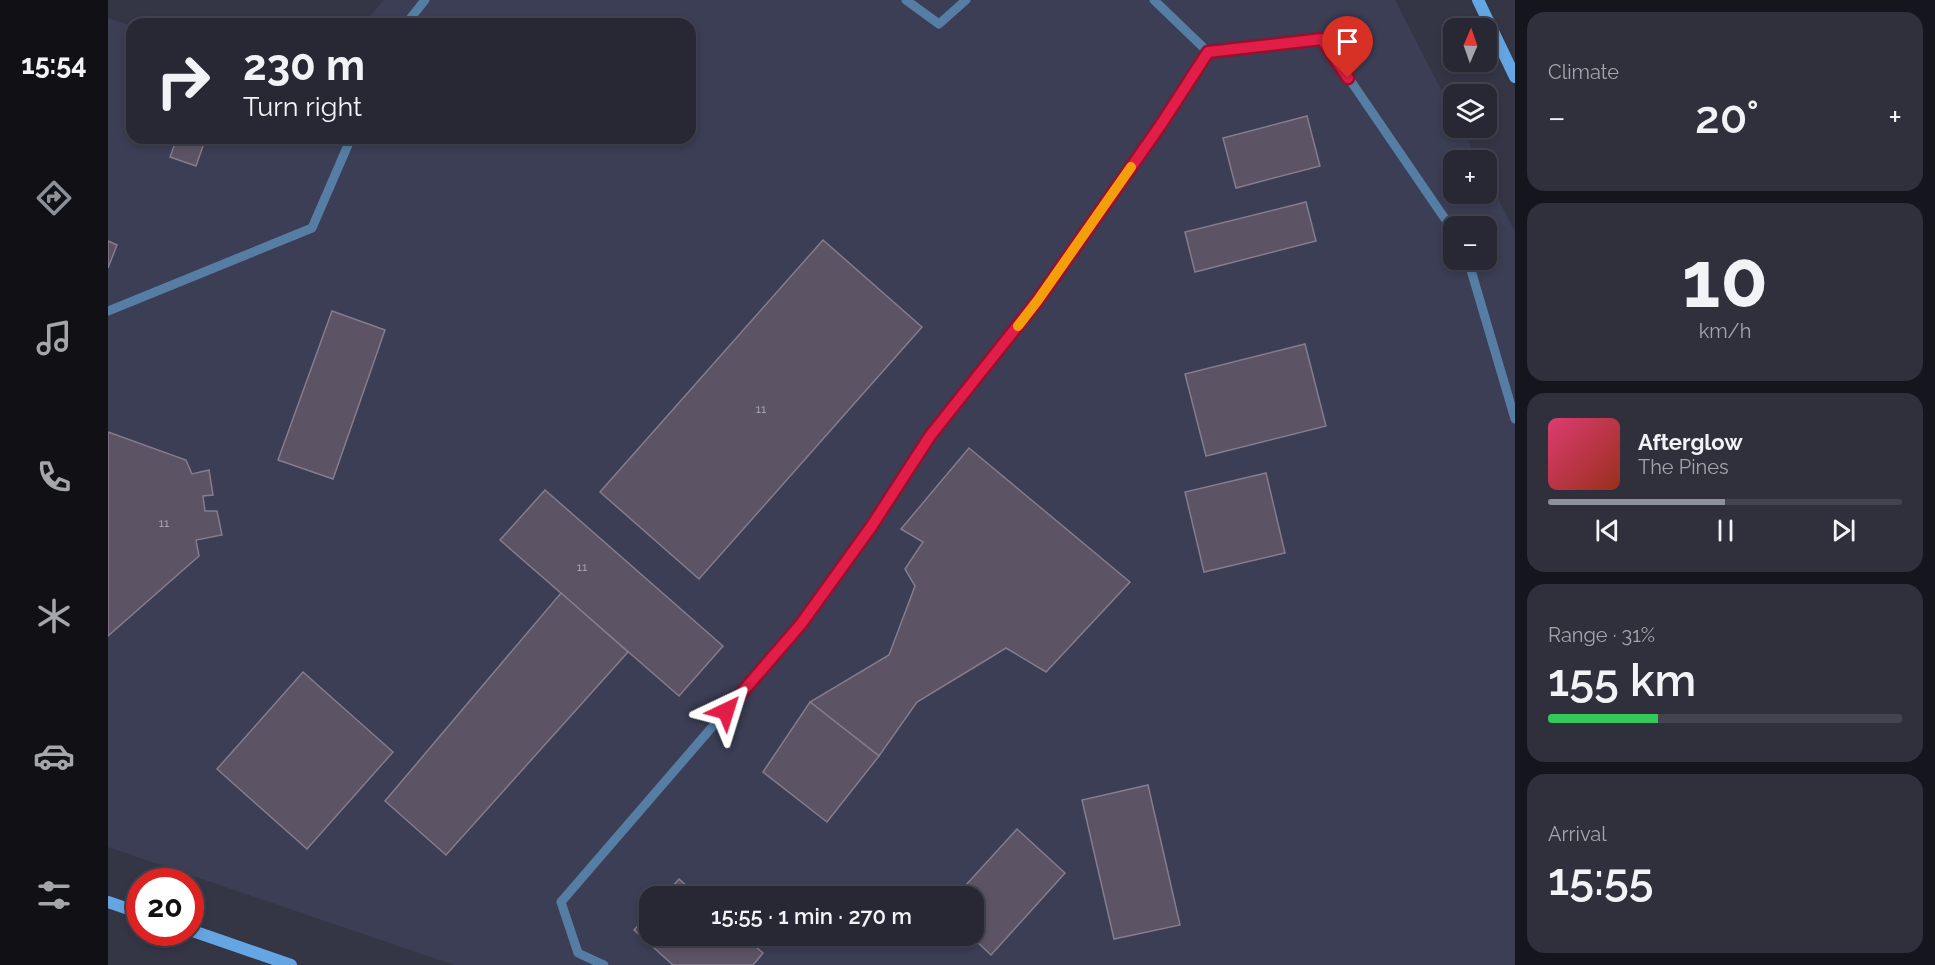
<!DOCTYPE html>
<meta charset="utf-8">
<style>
:root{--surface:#272834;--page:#2f303c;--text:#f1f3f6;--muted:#a4a6ac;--line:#43444f;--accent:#8c9099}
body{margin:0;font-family:Raleway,sans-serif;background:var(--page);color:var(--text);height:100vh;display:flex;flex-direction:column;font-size:22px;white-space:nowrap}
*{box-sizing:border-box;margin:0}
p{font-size:20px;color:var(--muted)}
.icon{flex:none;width:33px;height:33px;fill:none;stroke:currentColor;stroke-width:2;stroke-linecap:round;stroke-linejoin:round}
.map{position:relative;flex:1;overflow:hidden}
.drawer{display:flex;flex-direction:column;gap:12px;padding:12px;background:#15161d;width:420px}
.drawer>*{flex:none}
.hud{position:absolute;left:18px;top:18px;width:570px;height:126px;border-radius:18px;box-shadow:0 3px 9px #0003,0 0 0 2px var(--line);background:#272834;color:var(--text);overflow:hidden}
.needle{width:39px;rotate:2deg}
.buttons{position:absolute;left:1335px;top:18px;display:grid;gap:12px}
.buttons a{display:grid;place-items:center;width:54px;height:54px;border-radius:12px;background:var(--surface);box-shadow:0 3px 9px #0003,0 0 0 2px var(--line);font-size:30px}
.speed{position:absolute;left:18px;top:868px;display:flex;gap:12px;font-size:30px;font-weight:700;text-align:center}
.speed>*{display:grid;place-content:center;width:78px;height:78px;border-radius:50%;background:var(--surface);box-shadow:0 3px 9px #0003,0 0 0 2px var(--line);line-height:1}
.speed .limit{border:9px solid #d22;background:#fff;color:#111}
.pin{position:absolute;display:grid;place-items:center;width:51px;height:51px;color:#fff;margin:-62px -26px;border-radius:50% 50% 50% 0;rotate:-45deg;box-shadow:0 0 6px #0007}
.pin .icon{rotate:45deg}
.me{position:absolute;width:66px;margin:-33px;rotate:41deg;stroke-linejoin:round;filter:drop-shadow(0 0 4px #0008)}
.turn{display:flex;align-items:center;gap:21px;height:126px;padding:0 18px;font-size:27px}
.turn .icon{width:78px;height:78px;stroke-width:2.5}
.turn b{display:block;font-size:42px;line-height:51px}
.big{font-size:45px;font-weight:600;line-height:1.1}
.drawer .widget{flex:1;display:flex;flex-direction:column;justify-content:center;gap:9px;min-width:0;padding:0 21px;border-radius:18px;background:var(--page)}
.drawer .dial{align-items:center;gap:0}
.dial b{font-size:78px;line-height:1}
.song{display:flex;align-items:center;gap:18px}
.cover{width:72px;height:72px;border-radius:9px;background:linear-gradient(135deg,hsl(340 70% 55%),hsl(10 70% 35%))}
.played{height:6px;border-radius:3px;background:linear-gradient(90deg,var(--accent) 50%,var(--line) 50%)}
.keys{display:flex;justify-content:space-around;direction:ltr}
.heat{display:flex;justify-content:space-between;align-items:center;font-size:33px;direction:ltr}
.charge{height:9px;border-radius:4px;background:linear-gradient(90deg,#34c759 31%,var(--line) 0)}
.trip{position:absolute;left:531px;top:886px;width:345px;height:60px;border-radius:18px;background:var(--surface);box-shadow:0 3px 9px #0003,0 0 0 2px var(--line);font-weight:600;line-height:60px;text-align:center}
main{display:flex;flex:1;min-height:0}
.dock{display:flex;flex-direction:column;width:108px;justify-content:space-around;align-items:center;background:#101015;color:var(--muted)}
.dock .icon{width:42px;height:42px}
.dock .selected{color:var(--accent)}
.dock b{font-size:27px;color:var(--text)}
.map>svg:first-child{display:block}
</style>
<main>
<nav class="dock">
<b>15:54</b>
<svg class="icon selected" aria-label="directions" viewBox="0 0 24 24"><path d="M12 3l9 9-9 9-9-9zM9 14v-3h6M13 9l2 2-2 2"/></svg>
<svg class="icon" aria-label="music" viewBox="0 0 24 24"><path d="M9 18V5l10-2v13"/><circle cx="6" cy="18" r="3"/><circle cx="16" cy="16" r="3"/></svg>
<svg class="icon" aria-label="phone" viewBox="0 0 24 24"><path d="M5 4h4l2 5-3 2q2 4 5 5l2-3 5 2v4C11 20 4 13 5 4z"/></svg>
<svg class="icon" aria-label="climate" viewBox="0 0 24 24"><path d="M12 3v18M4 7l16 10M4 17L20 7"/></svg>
<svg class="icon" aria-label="car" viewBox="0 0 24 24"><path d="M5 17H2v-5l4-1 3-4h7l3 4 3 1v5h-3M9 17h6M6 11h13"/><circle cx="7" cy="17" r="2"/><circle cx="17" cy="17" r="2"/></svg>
<svg class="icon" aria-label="filters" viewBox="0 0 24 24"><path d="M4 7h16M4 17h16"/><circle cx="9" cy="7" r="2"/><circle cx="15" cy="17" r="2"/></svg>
</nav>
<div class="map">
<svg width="1407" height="965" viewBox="0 0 1407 965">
<rect width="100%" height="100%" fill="#343646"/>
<!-- built -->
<path fill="#3b3e54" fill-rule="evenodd" d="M276 0H1287L1345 113 1346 128H1353L1370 160H1346V194H1378L1379 177 1407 232V965H346L0 847V18L24 26V138H582V24H255ZM1346 226H1378V260H1346ZM542 897H866V936H542Z"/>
<!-- building -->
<g fill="#5c5364" stroke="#857c8e" stroke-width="1.5">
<polygon points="1199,116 1212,166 1128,188 1115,138"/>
<polygon points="69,138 84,138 96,143 88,166 62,157"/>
<polygon points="1198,202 1208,241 1087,272 1077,232"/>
<polygon points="715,240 814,327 591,579 492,492"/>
<polygon points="0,241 9,245 0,268"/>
<polygon points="224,311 277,330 225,479 170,460"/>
<polygon points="1197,344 1218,426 1098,456 1077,374"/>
<polygon points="0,432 78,460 84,474 101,470 105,495 95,496 97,511 109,511 114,535 88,540 91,556 0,636"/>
<polygon points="861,448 1022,582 938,672 898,648 809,702 771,756 702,702 781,655 807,586 797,569 815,542 793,529"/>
<polygon points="1158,473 1177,553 1096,572 1077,492"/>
<polygon points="437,490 615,646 571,696 392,540"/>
<polygon points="453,593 520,652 338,855 277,801"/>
<polygon points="195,672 285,752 199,849 109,769"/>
<polygon points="702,702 771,756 719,822 655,772"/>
<polygon points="1040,785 1072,925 1006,939 974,800"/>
<polygon points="909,829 957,873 883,955 863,936 866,936 866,897 847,897"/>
<polygon points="571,879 591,897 555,897"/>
<polygon points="542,913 542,936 635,936 655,953 645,965 565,965 526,930"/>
</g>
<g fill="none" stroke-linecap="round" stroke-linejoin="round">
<!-- lane -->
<g stroke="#567ea5" stroke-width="9">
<polyline points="798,0 831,24 858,0"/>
<polyline points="1046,0 1100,52"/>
<polyline points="298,24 317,0"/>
<polyline points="1100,52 1214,39 1346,232"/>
<polyline points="1360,260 1407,419"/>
<polyline points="0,311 204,228 243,138"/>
<polyline points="496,965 470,953 453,902 693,624 763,527 822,436 930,300 1052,126 1100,52"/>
</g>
<!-- secondary -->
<g stroke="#64a6e3" stroke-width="12">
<polyline points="1370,0 1407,77"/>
<polyline points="0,902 32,913"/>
<polyline points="82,930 183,965"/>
</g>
</g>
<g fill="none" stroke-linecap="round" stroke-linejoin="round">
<!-- route casing -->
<g stroke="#92132f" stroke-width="15">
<polyline id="route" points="618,711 693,624 763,527 822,436 930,300 1052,126 1100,52 1214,39 1240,78"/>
</g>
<!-- route -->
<use href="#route" stroke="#e11d48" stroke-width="10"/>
<!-- slow -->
<polyline stroke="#f59e0b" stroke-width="10" points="910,326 930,300 1023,167"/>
</g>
<g text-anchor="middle" stroke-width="6" stroke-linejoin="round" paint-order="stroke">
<!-- number labels -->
<g font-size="12" fill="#b2b2bd">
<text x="653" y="413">11</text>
<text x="56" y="527">11</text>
<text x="474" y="571">11</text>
</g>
</g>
</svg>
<div class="buttons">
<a><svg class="needle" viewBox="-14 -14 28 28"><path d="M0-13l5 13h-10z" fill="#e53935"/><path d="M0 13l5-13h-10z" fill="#a4a6ac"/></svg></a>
<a><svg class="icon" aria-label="layers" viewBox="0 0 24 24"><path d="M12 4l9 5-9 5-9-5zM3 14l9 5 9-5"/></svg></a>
<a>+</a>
<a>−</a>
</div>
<div class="speed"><div class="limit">20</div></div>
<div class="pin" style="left:1240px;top:78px;background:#d93025"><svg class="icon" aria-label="arrive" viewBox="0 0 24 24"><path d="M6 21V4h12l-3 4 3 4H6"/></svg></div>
<svg class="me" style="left:618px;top:711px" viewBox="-20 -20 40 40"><path d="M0-17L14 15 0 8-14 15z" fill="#e11d48" stroke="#fff" stroke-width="4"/></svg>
<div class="trip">15:55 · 1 min · 270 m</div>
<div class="hud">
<div class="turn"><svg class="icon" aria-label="right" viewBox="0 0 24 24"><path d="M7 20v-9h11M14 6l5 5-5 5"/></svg><div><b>230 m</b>Turn right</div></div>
</div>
</div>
<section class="drawer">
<div class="widget"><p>Climate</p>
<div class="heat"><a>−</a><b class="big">20°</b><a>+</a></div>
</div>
<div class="widget dial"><b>10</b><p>km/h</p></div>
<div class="widget">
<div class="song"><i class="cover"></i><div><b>Afterglow</b><p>The Pines</p></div></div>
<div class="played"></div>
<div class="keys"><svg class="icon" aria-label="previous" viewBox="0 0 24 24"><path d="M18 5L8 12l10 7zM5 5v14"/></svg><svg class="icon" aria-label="pause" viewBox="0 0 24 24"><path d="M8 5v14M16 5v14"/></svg><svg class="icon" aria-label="next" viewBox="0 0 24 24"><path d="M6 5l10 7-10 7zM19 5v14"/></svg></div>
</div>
<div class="widget"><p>Range · 31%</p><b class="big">155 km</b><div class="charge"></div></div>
<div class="widget"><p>Arrival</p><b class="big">15:55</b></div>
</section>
</main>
